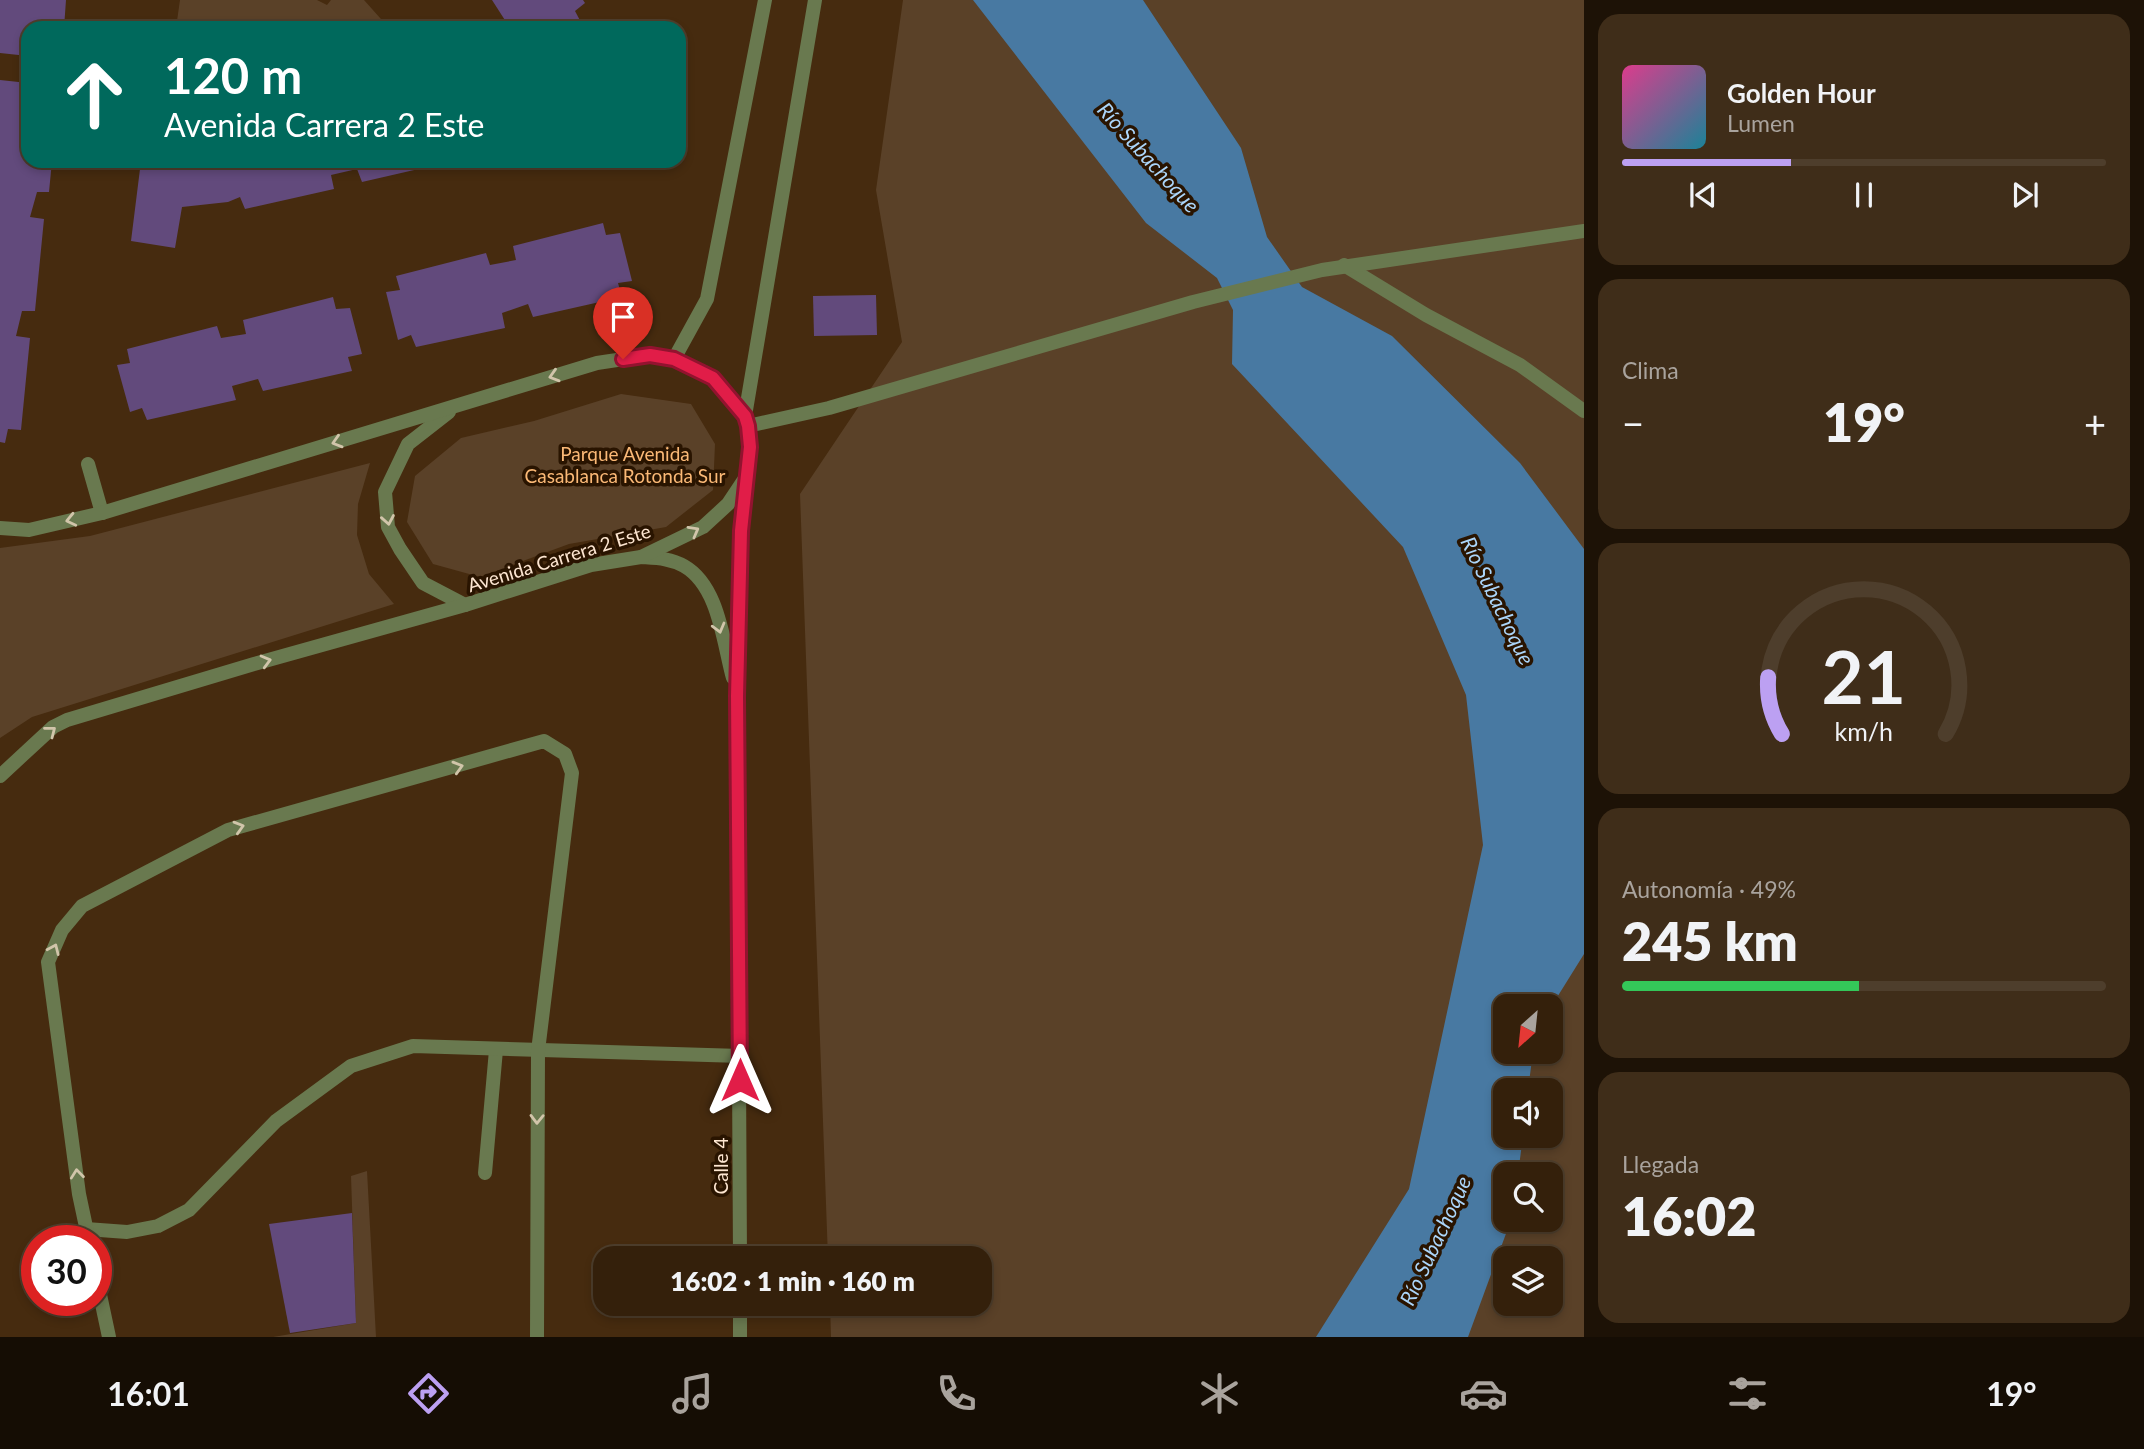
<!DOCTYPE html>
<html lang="es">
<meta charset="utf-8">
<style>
:root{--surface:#34200b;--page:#3f2d19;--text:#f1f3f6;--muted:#a9a39d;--line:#4e3e2c;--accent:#bca0f2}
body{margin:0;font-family:Lato,sans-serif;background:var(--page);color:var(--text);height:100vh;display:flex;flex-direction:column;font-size:26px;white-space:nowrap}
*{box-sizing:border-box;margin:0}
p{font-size:23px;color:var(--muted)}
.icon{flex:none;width:38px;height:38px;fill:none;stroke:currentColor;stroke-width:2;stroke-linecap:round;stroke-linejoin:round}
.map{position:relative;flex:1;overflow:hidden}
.panel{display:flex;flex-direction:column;gap:14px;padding:14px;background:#1d1206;width:560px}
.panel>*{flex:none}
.banner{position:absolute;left:21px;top:21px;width:665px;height:147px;border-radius:21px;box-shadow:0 4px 10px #0003,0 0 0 2px var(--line);background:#00695c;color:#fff;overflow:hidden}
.needle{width:46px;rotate:207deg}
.fabs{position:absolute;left:1493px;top:994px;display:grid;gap:14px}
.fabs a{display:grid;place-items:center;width:70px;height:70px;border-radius:14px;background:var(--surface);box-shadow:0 4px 10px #0003,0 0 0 2px var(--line);font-size:35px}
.speed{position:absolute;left:21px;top:1225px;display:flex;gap:14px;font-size:35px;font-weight:700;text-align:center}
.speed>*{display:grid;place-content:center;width:91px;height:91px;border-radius:50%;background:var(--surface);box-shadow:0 4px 10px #0003,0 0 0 2px var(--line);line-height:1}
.speed .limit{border:10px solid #d22;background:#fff;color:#111}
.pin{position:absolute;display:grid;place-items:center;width:60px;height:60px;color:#fff;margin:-72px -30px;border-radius:50% 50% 50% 0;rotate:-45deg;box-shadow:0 0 7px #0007}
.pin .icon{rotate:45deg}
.me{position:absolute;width:77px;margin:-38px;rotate:0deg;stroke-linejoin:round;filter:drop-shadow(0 0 5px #0008)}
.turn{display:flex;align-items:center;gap:24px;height:147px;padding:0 28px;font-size:32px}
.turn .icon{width:91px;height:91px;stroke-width:2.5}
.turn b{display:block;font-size:49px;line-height:60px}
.big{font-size:52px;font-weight:800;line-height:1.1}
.panel .widget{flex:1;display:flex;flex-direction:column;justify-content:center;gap:10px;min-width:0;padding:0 24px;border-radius:21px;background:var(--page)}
.panel .dial{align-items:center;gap:0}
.dial svg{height:182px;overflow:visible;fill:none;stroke:var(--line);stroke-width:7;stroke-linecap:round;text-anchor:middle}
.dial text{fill:var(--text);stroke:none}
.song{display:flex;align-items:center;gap:21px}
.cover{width:84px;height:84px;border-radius:10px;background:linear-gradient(135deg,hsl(330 70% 55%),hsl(190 70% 35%))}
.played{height:7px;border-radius:4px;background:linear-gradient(90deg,var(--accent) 35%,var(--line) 35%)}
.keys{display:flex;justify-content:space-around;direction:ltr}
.heat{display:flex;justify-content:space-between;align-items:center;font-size:38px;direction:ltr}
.charge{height:10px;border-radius:5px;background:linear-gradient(90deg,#34c759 49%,var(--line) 0)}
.trip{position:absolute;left:593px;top:1246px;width:399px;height:70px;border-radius:21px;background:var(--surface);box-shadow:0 4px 10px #0003,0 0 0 2px var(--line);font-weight:800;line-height:70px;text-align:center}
.tab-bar{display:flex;height:112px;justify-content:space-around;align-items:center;background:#150d04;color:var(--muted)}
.tab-bar .icon{width:49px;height:49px}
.tab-bar .active{color:var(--accent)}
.tab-bar b{font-size:32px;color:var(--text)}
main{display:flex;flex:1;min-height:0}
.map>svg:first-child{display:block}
</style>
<main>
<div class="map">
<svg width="1584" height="1337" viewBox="0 0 1584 1337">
<rect width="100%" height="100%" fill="#462b0f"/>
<!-- green -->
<g fill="#5a4128" fill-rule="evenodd">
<polygon points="180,0 317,0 327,5 331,0 364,0 389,28 176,28"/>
<path d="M903 0H1584V1337H831L830 1304H980V1258H828L800 494 902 342 876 190ZM1505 1006H1550V1052H1505ZM1505 1090H1550V1136H1505ZM1505 1174H1550V1220H1505ZM1505 1258H1550V1304H1505Z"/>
<polygon points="621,394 691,404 715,444 713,490 666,527 569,544 480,577 433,564 407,522 415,476 461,438 534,421"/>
<polygon points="370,463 358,504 357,535 369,574 394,604 32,717 0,738 0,548 90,536"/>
<polygon points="367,1171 376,1337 273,1337 356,1323 351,1176"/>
</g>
<!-- water -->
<polygon fill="#4879a2" points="973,0 1143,0 1241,148 1267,237 1302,287 1392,336 1520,463 1584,549 1584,954 1551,1007 1505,1006 1505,1052 1533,1052 1528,1090 1505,1090 1505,1136 1523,1136 1518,1174 1505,1174 1505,1220 1511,1220 1468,1337 1316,1337 1409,1189 1483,845 1466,695 1403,547 1232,364 1233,310 1217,278 1146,223"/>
<!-- building -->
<g fill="#624a7c">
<polygon points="0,0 66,0 64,28 28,28 28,56 0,53"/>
<polygon points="492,0 583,0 585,3 575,11 584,28 510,28"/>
<polygon points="0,80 28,83 28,161 52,161 49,192 37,192 30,217 44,219 35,311 22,311 16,336 30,338 21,430 8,429 5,443 0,442"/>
<polygon points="141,161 449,161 449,162 362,182 357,169 331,175 334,189 245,209 240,197 228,202 182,207 175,248 131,241"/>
<polygon points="603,223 606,235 620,233 632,281 618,283 622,297 533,317 528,304 502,313 505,328 416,347 411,335 398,340 386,292 400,290 396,276 486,253 490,265 516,260 513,246"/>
<polygon points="876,295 877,335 814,336 813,296"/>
<polygon points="333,297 336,309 350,308 362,354 348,357 352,371 263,391 258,379 232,386 236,400 147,420 142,408 130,412 117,365 130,363 127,349 217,326 221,338 246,334 243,320"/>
<polygon points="352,1213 356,1323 290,1333 269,1224"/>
</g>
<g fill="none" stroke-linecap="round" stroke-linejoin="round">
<!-- service -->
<g stroke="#69794f" stroke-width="14">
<polyline points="1344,265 1426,315 1520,365 1584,411"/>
<polyline points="674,359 707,299 765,0"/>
<polyline points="745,416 815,0"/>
<polyline points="748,426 829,408 1193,302 1322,270 1584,231"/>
<polyline points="485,1173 496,1050"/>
<polyline points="86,1229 127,1232 158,1226 189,1210 276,1121 351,1066 413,1046 741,1056"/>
<polyline points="89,1241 79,1194 48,962 62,930 82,906 228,830 544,741 565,754 572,773 538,1051 537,1337"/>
<polyline points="96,1276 109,1337"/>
</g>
<!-- minor -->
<g stroke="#69794f" stroke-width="14">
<polyline points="88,464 102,513"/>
<path d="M641 557C656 558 670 558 684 566 719 586 723 642 733 678"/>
<polyline points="740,1258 737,696 741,531 746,477"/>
<polyline points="740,1304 740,1337"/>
</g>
<!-- tertiary -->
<g stroke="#69794f" stroke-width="14">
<polyline points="449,412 408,444 385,492 388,527 400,549 423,583 465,605"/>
<polyline points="0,528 29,530 102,513 597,363 650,355 674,359 713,378 745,416 750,448 746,477 728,504 703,527 641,557 591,565 465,605 254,664 67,720 53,727 0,776"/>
</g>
</g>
<!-- one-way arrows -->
<defs><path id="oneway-chevron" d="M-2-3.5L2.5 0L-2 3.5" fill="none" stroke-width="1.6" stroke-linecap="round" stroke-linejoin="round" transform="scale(1.75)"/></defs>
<g stroke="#d1c5aa">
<use href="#oneway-chevron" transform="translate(554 376) rotate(163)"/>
<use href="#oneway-chevron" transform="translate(337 442) rotate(163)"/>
<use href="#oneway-chevron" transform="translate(71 520) rotate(167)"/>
<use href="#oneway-chevron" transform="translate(388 520) rotate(80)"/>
<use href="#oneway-chevron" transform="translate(694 531) rotate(-29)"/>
<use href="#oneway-chevron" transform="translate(719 628) rotate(75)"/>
<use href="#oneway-chevron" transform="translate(266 661) rotate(-15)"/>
<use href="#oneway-chevron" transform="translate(51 731) rotate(-38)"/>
<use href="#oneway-chevron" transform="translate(458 767) rotate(-16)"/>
<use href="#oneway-chevron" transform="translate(239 827) rotate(-16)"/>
<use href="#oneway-chevron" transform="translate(54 949) rotate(-66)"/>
<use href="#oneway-chevron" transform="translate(537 1119) rotate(91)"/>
<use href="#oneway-chevron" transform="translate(77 1174) rotate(-96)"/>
</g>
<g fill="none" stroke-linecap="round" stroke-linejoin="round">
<!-- route casing -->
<g stroke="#92132f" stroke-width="18">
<polyline id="route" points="623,359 650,355 674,359 713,378 745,416 748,426 750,447 741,531 737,696 740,1080"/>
</g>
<!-- route -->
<use href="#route" stroke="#e11d48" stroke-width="12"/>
</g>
<g text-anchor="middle" stroke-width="7" stroke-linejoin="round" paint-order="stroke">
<!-- park labels -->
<g font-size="19" fill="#fbb976" stroke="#291400">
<text x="625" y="461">Parque Avenida<tspan x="625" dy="22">Casablanca Rotonda Sur</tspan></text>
</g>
<!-- street labels -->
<g font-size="19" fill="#fde6d1" stroke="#291400">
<text transform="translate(559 558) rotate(-17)" y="7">Avenida Carrera 2 Este</text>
<text transform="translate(721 1166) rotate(-90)" y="7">Calle 4</text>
</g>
<!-- water labels -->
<g font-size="21" font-style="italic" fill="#abd5f9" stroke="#291400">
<text transform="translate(1148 158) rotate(48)" y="7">Río Subachoque</text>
<text transform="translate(1497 601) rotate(64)" y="7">Río Subachoque</text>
<text transform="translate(1436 1241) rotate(-65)" y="7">Río Subachoque</text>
</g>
</g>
</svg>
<div class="fabs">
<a><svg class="needle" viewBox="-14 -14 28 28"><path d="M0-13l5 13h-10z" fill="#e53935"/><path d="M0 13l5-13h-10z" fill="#a9a39d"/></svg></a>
<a><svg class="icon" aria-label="sound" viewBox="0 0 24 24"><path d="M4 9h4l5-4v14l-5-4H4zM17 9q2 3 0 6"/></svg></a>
<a><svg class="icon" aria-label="search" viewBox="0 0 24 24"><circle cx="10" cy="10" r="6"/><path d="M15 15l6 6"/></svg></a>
<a><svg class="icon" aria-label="layers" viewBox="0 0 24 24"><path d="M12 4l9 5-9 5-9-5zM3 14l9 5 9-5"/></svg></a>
</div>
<div class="speed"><div class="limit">30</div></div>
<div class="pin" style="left:623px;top:359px;background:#d93025"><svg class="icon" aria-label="arrive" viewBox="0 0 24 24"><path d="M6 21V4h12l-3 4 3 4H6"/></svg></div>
<svg class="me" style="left:740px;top:1080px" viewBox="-20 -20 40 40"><path d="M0-17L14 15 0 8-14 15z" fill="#e11d48" stroke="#fff" stroke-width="4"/></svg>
<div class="trip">16:02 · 1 min · 160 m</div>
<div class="banner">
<div class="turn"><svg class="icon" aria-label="ahead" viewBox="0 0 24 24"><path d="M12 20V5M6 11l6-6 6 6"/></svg><div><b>120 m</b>Avenida Carrera 2 Este</div></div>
</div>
</div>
<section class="panel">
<div class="widget">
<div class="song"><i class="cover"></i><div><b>Golden Hour</b><p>Lumen</p></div></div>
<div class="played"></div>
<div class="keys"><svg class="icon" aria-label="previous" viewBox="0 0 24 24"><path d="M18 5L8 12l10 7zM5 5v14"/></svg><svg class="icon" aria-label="pause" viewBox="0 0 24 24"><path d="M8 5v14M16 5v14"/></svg><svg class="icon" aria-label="next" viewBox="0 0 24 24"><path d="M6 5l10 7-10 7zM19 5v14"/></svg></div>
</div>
<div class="widget"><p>Clima</p>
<div class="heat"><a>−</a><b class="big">19°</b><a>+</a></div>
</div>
<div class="widget dial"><svg viewBox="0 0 100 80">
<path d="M14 69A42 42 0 1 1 86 69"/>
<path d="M14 69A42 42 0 0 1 8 44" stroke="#bca0f2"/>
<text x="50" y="56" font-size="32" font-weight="700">21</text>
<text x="50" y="72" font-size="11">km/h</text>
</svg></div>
<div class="widget"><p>Autonomía · 49%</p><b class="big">245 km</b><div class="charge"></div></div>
<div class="widget"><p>Llegada</p><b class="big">16:02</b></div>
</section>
</main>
<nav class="tab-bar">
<b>16:01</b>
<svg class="icon active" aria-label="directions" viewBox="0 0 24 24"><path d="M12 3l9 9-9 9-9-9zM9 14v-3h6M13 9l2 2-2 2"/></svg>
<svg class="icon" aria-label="music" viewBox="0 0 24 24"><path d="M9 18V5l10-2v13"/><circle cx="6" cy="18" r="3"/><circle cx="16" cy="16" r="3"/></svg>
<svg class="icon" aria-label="phone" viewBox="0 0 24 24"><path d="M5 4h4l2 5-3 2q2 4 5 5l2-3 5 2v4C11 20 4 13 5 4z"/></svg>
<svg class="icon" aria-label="climate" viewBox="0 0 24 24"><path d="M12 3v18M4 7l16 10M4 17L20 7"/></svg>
<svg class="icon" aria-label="car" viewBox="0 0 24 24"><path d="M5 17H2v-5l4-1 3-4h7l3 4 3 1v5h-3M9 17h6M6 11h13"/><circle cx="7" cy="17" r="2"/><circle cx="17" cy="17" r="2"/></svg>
<svg class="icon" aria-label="filters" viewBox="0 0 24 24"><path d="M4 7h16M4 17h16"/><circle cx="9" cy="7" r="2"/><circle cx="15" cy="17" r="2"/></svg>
<b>19°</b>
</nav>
